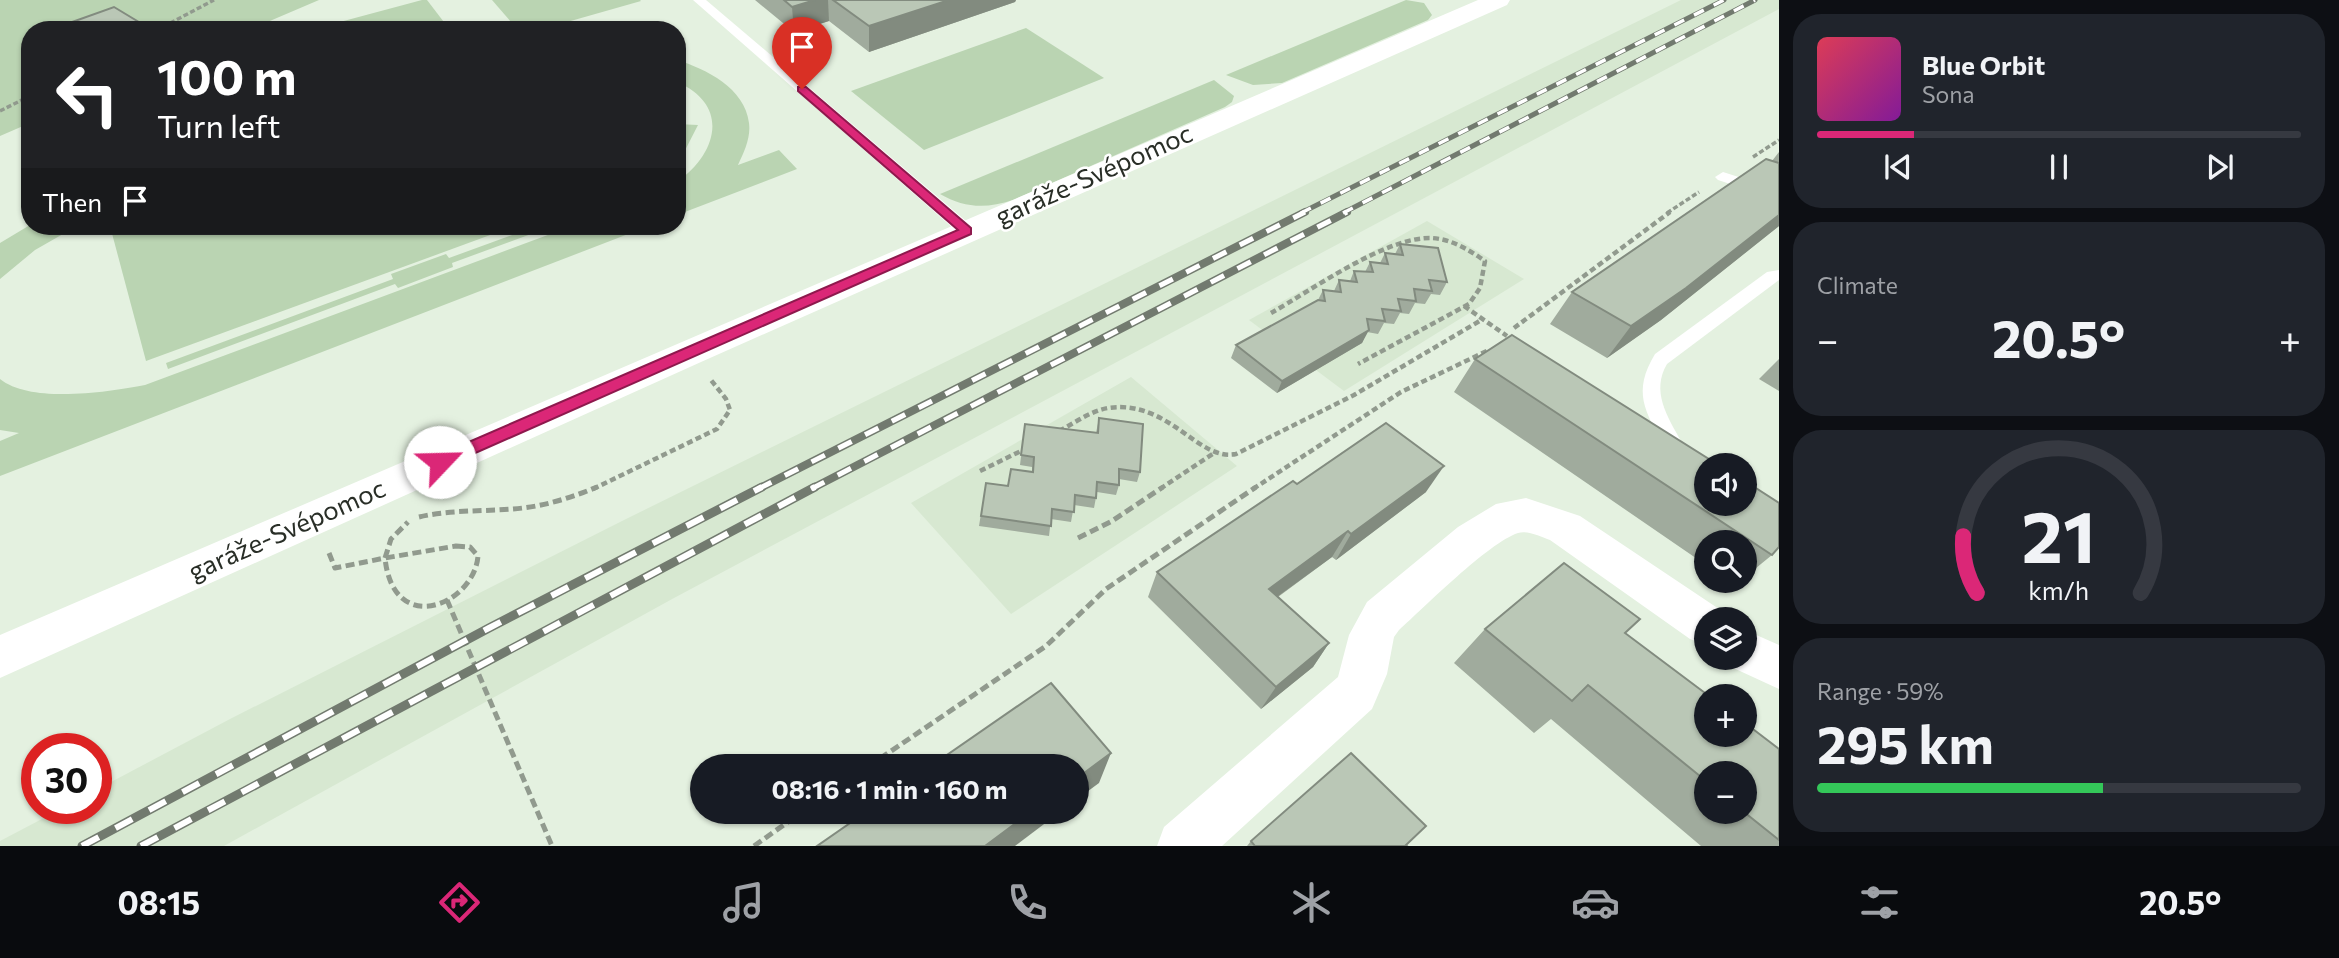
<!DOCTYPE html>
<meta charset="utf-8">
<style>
:root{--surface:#171b24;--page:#20242c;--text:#f1f3f6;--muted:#9ea1a6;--line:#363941;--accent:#db2777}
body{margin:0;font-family:Commissioner,sans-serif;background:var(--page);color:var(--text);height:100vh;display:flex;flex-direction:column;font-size:26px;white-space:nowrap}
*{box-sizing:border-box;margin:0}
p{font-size:23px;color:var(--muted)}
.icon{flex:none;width:38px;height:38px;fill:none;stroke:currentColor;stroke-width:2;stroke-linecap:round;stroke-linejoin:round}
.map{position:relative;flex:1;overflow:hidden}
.sheet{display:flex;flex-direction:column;gap:14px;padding:14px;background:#0d0f14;width:560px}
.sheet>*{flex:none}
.banner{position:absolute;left:21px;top:21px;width:665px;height:214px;border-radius:28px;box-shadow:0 2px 5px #0004;background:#202124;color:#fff;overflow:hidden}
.fabs{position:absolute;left:1694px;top:453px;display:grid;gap:14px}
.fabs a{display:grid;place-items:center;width:63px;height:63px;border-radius:50%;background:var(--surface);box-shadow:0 2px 5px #0004;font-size:35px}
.speed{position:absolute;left:21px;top:733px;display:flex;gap:14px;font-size:35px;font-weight:700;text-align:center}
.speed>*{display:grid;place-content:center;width:91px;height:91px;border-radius:50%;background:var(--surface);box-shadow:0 2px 5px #0004;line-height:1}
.speed .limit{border:10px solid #d22;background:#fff;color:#111}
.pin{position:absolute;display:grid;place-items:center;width:60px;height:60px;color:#fff;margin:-72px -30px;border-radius:50% 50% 50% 0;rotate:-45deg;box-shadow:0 0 7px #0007}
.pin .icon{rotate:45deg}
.me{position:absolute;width:77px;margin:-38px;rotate:66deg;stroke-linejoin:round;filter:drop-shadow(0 0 5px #0008)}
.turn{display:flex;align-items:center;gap:24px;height:147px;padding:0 21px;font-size:32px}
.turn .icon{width:91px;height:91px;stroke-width:2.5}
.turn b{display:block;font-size:49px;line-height:60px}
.then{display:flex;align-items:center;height:66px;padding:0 21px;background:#0003;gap:14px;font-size:26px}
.big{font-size:52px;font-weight:700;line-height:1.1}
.sheet .card{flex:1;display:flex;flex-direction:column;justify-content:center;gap:10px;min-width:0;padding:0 24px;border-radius:28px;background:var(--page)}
.sheet .dial{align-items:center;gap:0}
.dial svg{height:182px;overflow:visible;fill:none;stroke:var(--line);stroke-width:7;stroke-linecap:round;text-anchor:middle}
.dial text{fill:var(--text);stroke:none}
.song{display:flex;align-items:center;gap:21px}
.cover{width:84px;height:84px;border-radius:10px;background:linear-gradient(135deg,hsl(350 70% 55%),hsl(290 70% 35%))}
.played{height:7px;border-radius:4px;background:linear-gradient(90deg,var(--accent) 20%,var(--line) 20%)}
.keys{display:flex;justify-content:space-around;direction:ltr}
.heat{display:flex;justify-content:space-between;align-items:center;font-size:38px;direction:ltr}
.charge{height:10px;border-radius:5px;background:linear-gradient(90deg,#34c759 59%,var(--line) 0)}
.trip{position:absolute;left:690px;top:754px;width:399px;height:70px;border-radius:35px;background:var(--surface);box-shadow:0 2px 5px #0004;font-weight:700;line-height:70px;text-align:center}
.tabs{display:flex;height:112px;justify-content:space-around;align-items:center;background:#090b0e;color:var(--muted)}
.tabs .icon{width:49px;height:49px}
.tabs .active{color:var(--accent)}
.tabs b{font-size:32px;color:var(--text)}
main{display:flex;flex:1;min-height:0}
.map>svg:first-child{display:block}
</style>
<main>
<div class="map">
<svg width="1779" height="846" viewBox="0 0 1779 846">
<rect width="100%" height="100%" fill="#e4f1e0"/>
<!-- built -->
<g fill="#d7e8d1">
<polygon points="1681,0 1779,0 1779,9 674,598 224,846 0,846 0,841 61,809 96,808 96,790 230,719 626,519"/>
<polygon points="1427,221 1524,279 1344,391 1249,320"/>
<polygon points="1131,377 1237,466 1011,614 911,503"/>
</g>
<!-- green -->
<g fill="#bad4b2">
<polygon points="0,0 319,0 249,30 30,30 30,123 0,136"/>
<polygon points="422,0 427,0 450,30 327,30 325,26"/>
<polygon points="492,0 640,0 641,1 539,30 518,30"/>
<polygon points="1406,0 1424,3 1432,15 1428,20 1282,83 1253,85 1226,75"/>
<polygon points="1026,28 1104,78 924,150 851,91"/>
<path d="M677 60C706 69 745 88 749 123 751 138 744 152 738 165L779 150 797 169 677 215V182C718 153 730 105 677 82Z"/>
<path d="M1214 80 1234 96 1232 102 1225 107 1013 200C986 209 964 208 940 194Z"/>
<polygon points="677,124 698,125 678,164 680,168 677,169"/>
<polygon points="30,225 77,226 35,250 0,279 0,243"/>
<polygon points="110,226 515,226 146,361"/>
<polygon points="537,226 553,226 452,263 453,267 398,288 395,284 168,369 166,363 393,279 391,274 446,254 449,258"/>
<path d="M572 226H649L0 476V441L19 433 0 430V379C31 404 108 392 145 385Z"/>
</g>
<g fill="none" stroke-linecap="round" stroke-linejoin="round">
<!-- path-far2 -->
<g stroke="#919a8e" stroke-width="3.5" stroke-dasharray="5 2.5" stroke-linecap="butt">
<polyline points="157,30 214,0"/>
<polyline points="0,111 30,96"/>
<polyline points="1753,157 1779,140"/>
<polyline points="1667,213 1699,192"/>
</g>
<!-- path-far1 -->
<g stroke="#919a8e" stroke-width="4.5" stroke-dasharray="6 3.5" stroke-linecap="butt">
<polyline points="1464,306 1507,336"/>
<path d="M1271 313C1312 290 1385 237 1431 238 1452 239 1469 250 1485 261L1480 288 1469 304 1358 364"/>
<polyline points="1514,328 1670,212"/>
<path d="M1059 431C1075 423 1090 411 1108 408 1169 399 1198 462 1236 454L1354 395 1483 319"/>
<polyline points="980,471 1027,448"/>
<polyline points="593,489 717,429 730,410 726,399 711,380"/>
<polyline points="1160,489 1214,453"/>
<polyline points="1253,489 1401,392 1489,350"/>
</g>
<!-- path -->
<g stroke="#919a8e" stroke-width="5" stroke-dasharray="9 4.5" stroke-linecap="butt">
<path d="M419 517C453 509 488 512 523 508 548 505 573 497 597 487"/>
<polyline points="1078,538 1112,521 1163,487"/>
<path d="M456 546 470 547 478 556C474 605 393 638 385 558Z"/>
<polyline points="329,553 335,568 385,558"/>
<polyline points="385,558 391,539 408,522"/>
<polyline points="447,600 552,846"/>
<polyline points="869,766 1046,646 1106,589 1256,487"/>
<polyline points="754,846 802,812"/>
</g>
<!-- lane -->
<g fill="#fff" fill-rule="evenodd">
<polygon points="693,0 706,0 973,227 975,231 973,235 961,235"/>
<polygon points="1723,172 1779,190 1779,200 1718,180 1715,177"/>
<path d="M1779 270V280L1667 364C1651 391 1667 416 1681 441L1678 446 1671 448 1664 446C1645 411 1632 392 1655 354L1767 272Z"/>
</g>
<!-- street -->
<g fill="#fff" fill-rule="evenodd">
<polygon points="1478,0 1510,0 1507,5 701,362 0,678 0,635"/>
<path d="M1526 498 1580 516 1722 611 1726 620H1706V645L1690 639 1550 540C1541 537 1528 530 1518 533 1488 543 1425 607 1399 630L1394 637 1387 674 1372 709 1222 846H1157L1164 827 1338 677 1349 635 1367 602 1458 527 1496 504Z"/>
<polygon points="1745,630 1779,645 1779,689 1729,666 1725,658 1745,658"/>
</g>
<!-- rail-far2 casing -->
<g stroke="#727a6f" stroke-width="5">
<g id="rail-far2">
<polyline points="1301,213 1724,0"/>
<polyline points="1343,213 1755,0"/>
</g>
</g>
<!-- rail-far1 casing -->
<g stroke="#727a6f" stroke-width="8">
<g id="rail-far1">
<polyline points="758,489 1305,212"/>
<polyline points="811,489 1347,212"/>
</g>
</g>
<!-- rail casing -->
<g stroke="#727a6f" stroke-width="9">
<g id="rail">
<polyline points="82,846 489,628 762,487"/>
<polyline points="141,846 815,487"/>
</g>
</g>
<!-- rail-far2 -->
<use href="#rail-far2" stroke="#fff" stroke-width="3.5" stroke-dasharray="11" stroke-linecap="butt"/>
<!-- rail-far1 -->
<use href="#rail-far1" stroke="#fff" stroke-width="5" stroke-dasharray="15" stroke-linecap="butt"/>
<!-- rail -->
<use href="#rail" stroke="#fff" stroke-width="6" stroke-dasharray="19" stroke-linecap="butt"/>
</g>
<!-- wall -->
<g fill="#a0ab9d" fill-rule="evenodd">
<polygon points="755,0 1016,0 1015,2 869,52 829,21 794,32"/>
<polygon points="1779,152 1779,226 1661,320 1607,358 1550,324 1572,292 1772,161"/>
<polygon points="1400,244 1447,282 1440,295 1431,294 1425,304 1415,303 1409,314 1400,313 1394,324 1384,323 1378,334 1367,332 1362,343 1277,393 1231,358 1236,345 1318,300 1323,290 1334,291 1339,280 1350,281 1354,271 1365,272 1370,262 1380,263 1385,253 1395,254"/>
<polygon points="1475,359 1772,555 1745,577 1745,542 1706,542 1706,565 1454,392"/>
<polygon points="1779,359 1779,391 1759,379"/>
<polygon points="1099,418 1140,472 1137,482 1119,479 1119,485 1116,495 1097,492 1094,508 1074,505 1071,522 1051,519 1049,536 979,526 986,483 1008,486 1032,472 1032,467 1020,465 1025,424 1096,433"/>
<polygon points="1297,484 1426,492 1336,560 1332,557 1278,597 1329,643 1313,667 1261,709 1148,597 1157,572"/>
<polygon points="1730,581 1740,581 1735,585"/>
<path d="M1485 629 1625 633 1779 749V846H1701L1551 719 1534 733 1454 663ZM1706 774 1745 812H1706Z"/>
<polygon points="1251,841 1406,845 1407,846 1247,846"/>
</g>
<!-- shaded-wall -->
<g fill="#828b7f">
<polygon points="815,0 828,0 829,21 794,32 792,7"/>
<polygon points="949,0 1016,0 1015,2 869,52 869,26"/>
<polygon points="1779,215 1779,226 1661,320 1607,358 1631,326"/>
<polygon points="1369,330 1362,343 1277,393 1282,381"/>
<polygon points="1444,466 1426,492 1336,560 1351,534"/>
<polygon points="1348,531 1332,557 1255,613 1269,589"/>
<polygon points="1329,643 1313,667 1261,709 1276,687"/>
<polygon points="1111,753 1099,783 1076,800 1076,779"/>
<polygon points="1031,812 1060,812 1015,846 985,846"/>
</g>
<!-- building -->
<g fill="#bac7b6" stroke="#828b7f" stroke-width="2">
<polygon points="784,0 815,0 792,7"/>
<polygon points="833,0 949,0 869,26"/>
<polygon points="114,7 152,30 69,30 61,26"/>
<polygon points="1766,159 1779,163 1779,215 1686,288 1631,326 1572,292"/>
<polygon points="1400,244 1438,248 1447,282 1429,280 1432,291 1414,289 1416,301 1398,299 1401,311 1382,309 1385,321 1367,319 1369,330 1282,381 1236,345 1318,300 1325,301 1323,290 1341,292 1339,280 1357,282 1354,271 1373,272 1370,262 1388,264 1385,253 1403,255"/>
<polygon points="1512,335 1720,466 1706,466 1706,504 1745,504 1745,481 1779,503 1779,547 1772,555 1475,359"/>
<polygon points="1099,418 1143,424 1140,472 1119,469 1119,485 1097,482 1096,498 1075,495 1074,512 1052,509 1051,526 981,516 986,483 1008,486 1011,469 1033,472 1034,457 1021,455 1025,424 1098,433"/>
<polygon points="1386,423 1444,466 1351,534 1348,531 1269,589 1329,643 1276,687 1157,572 1293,481 1297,484"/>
<polygon points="1564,563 1640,619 1625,633 1709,696 1706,696 1706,735 1745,735 1745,723 1779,749 1779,840 1744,812 1745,774 1706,774 1706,781 1588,685 1572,701 1485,629"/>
<polygon points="1051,683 1111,753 1076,779 1076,766 931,766"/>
<polygon points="1351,753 1426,826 1406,845 1407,846 1255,846 1251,841"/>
<polygon points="866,812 1031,812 985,846 817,846"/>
</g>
<!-- route -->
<polygon fill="#db2777" stroke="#8e194d" stroke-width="2" points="798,87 806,87 971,228 971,234 446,466 434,466 432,462 434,457 958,230 798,91"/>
<g text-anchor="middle" stroke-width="5" stroke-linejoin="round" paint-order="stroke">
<!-- street labels -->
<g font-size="26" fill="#292e27" stroke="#fff">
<text transform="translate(1094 175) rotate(-24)" y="9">garáže-Svépomoc</text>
<text transform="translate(287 530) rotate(-24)" y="9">garáže-Svépomoc</text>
</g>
</g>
</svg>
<div class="fabs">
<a><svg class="icon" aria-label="sound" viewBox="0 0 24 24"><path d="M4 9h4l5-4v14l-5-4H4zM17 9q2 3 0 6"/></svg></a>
<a><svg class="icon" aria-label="search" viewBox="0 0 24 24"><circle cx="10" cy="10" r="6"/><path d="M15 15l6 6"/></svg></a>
<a><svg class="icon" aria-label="layers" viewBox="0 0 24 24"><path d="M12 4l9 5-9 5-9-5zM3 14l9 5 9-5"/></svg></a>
<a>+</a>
<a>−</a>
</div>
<div class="speed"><div class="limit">30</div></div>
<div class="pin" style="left:802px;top:89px;background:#d93025"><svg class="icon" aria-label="arrive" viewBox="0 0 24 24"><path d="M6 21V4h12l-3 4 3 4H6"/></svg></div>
<svg class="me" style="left:440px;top:462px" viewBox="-20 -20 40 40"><circle r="19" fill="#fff"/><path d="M0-13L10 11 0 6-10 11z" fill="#db2777"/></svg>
<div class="trip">08:16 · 1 min · 160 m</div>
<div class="banner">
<div class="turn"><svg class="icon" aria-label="left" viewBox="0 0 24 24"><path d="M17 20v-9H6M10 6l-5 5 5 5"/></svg><div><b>100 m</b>Turn left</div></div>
<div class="then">Then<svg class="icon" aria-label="arrive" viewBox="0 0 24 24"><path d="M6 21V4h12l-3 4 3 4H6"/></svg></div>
</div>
</div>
<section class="sheet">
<div class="card">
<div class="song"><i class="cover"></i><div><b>Blue Orbit</b><p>Sona</p></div></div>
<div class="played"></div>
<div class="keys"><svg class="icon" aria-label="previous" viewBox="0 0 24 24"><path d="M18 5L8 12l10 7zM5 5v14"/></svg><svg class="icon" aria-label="pause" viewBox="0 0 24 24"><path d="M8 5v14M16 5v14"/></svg><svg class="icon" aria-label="next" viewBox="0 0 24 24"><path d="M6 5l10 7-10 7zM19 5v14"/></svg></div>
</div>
<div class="card"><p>Climate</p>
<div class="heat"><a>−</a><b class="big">20.5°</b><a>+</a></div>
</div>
<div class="card dial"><svg viewBox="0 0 100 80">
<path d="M14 69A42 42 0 1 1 86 69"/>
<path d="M14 69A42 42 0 0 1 8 44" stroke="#db2777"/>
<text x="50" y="56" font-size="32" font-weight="700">21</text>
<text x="50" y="72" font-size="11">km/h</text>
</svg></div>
<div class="card"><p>Range · 59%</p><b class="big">295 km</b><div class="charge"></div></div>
</section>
</main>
<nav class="tabs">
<b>08:15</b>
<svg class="icon active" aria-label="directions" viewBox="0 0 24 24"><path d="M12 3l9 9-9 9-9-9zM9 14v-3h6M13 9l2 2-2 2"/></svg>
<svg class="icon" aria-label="music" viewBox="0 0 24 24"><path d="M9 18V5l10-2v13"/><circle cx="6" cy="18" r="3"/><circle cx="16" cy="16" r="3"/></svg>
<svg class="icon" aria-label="phone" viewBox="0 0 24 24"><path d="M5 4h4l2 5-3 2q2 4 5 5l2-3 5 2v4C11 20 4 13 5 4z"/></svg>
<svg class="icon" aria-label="climate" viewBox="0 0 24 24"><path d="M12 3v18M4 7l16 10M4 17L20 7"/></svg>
<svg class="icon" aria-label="car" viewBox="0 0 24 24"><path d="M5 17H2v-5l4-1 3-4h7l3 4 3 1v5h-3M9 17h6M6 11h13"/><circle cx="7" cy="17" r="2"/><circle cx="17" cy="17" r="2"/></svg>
<svg class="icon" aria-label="filters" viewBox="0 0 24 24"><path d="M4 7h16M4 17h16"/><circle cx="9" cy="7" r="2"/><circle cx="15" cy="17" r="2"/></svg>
<b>20.5°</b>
</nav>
